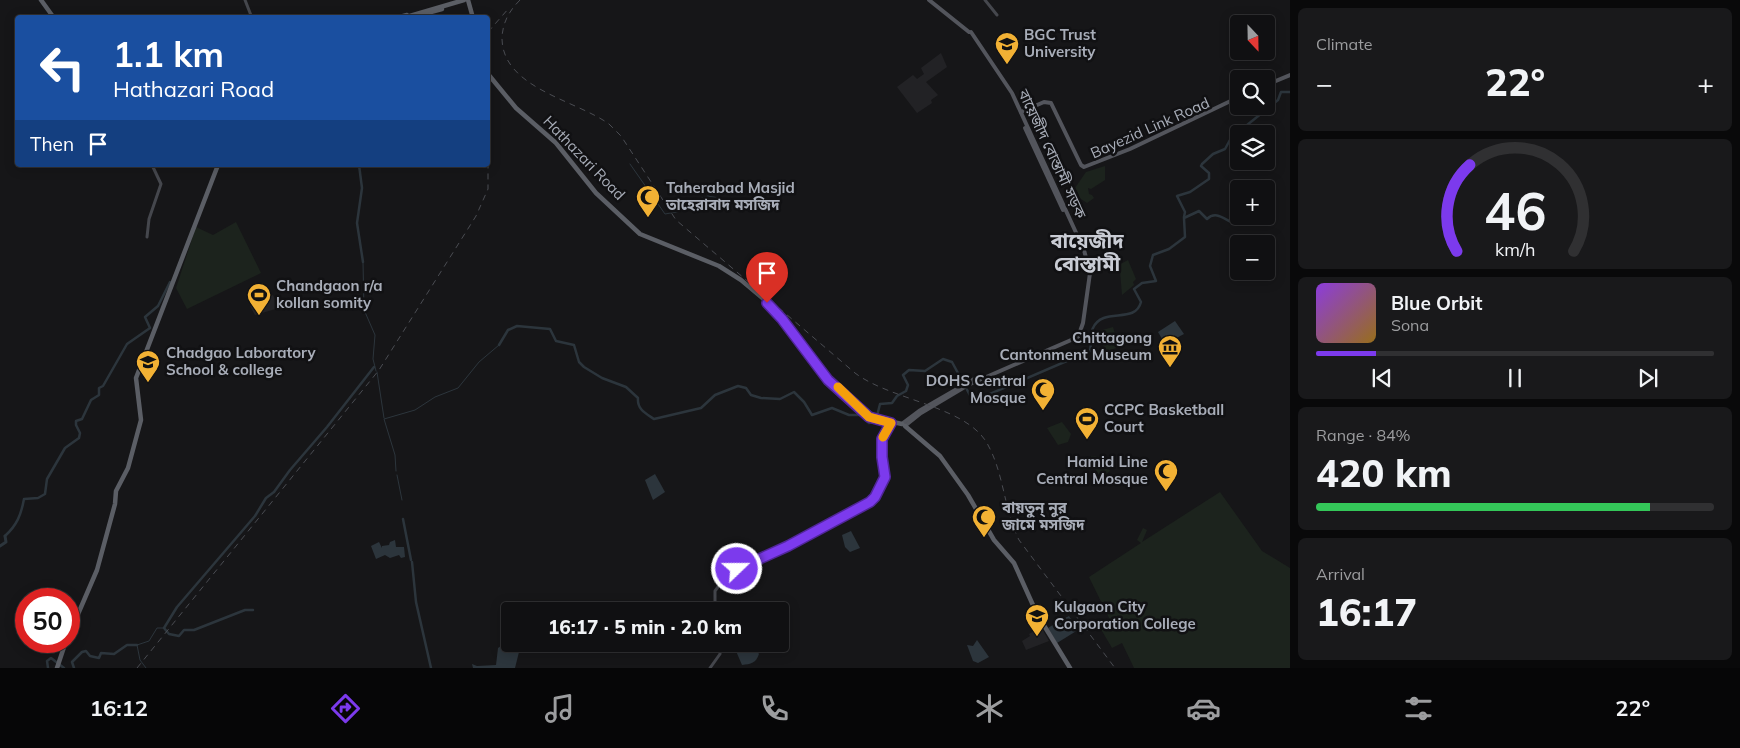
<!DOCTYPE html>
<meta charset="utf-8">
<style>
:root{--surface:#101012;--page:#19191b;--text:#f1f3f6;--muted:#9c9d9f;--line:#303032;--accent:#7c3aed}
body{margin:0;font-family:Mulish,"Noto Sans Bengali",sans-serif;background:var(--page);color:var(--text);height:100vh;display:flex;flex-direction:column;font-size:19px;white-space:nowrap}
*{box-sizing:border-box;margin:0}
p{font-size:16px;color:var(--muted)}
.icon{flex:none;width:28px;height:28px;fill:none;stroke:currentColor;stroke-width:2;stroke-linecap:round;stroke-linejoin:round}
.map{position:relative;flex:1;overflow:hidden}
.details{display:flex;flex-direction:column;gap:8px;padding:8px;background:#09090a;width:450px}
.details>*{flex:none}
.banner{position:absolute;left:15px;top:15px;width:475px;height:152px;border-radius:5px;box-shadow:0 2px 12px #0003,0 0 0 1px var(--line);background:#1a4fa0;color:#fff;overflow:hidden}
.needle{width:32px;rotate:158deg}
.buttons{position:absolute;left:1230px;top:15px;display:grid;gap:10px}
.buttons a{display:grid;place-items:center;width:45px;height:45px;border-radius:5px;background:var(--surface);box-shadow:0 2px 12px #0003,0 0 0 1px var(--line);font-size:25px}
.speed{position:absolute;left:15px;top:588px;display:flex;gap:10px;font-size:25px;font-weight:700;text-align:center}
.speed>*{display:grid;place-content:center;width:65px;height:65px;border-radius:50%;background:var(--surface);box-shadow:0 2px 12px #0003,0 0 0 1px var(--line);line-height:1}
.speed .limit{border:8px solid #d22;background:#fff;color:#111}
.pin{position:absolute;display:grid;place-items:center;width:42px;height:42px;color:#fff;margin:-51px -21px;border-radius:50% 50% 50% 0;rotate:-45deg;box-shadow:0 0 5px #0007}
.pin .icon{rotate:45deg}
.me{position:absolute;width:55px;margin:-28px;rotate:68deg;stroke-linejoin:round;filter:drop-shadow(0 0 4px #0008)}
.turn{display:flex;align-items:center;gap:18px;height:105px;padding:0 15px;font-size:22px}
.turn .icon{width:65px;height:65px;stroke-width:2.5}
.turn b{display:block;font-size:35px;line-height:42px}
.then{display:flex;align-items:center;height:48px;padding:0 15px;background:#0003;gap:10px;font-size:19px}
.big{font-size:38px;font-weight:800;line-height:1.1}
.details .widget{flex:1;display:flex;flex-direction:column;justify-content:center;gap:8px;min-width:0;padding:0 18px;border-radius:8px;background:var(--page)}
.details .dial{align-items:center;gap:0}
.dial svg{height:130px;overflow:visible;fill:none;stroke:var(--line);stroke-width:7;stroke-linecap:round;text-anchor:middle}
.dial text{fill:var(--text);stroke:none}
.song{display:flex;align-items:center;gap:15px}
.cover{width:60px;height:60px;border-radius:8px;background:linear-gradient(135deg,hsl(270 70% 55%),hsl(40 70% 35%))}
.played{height:5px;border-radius:2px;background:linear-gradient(90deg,var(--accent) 15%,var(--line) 15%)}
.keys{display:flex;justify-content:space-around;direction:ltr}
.heat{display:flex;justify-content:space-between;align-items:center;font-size:28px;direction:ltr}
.charge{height:8px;border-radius:4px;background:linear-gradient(90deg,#34c759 84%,var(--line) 0)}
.trip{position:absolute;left:501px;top:602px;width:288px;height:50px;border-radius:5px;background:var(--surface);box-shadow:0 2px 12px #0003,0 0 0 1px var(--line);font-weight:800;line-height:50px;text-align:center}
.tabs{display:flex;height:80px;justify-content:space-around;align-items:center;background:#060607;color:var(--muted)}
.tabs .icon{width:35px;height:35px}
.tabs .on{color:var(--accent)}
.tabs b{font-size:22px;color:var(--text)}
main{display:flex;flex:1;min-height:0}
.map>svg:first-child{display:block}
</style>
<main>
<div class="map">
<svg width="1290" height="668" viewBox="0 0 1290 668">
<rect width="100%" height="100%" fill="#161618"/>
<!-- built -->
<g fill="#222225">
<polygon points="941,53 947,67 926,82 938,95 931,100 932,103 917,113 897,87 913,75 917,79 924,74 921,68"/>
<polygon points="273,295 279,308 255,315 250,306"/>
<polygon points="1041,627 1049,641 1026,650 1022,641 1030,636 1029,634"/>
</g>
<!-- green -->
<g fill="#1c231d">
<polygon points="1105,166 1105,180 1091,189 1088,188 1089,194 1092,195 1094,198 1087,203 1075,195 1078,193 1075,188 1086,172"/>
<polygon points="236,222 261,273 187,309 176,288 196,227 213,235"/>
<polygon points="1128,260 1136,279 1133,282 1134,285 1122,295 1120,271 1117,266"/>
<polygon points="1113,327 1119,347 1105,352 1099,331"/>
<polygon points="1062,422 1071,434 1068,442 1058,445 1047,428"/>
<polygon points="1091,456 1102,457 1110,471 1101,478 1090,461"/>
<polygon points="1220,492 1262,551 1290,568 1290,668 1134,668 1122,643 1112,648 1099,626 1110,620 1089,577 1141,543 1137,540 1143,528 1147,530 1142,542"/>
</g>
<!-- water -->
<g fill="#2c353c">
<polygon points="1175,321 1184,334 1165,344 1158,332"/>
<polygon points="655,474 665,492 653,500 645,480"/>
<polygon points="851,531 860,548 850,552 845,547 842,535"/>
<polygon points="395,540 396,547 404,547 405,557 401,558 399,555 390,558 385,555 376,559 371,546 379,542 382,548 382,546 389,545 390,542"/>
<polygon points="1069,616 1078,630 1057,643 1048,628 1059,621 1061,624 1064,622 1063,619"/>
<polygon points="510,640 510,644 521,644 515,668 473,668 472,664 477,666 496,665 498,648"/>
<polygon points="977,640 989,657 978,663 973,661 967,645 973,646"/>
<path d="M733 644H753L759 654C756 663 751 664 742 665Z"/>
</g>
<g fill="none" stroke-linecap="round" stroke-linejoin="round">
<!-- stream -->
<g stroke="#2c353c" stroke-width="1">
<polyline points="630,164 665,214 682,211 699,199 708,196 724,199"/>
<polyline points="363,262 364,310"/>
<polyline points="365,312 375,335 373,359 376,371"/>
<polyline points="377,372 384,418"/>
<polyline points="396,471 395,455 384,419 415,410 435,397 458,388 479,362 499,345"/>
<polyline points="397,475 402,500"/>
<polyline points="146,668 140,660 137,645 149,641 157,628 164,628"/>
</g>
<!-- canal -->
<g stroke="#2c353c" stroke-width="2.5">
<polyline points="359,165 362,188 357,223 363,262"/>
<polyline points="1266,193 1273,189"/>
<polyline points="1184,217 1185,212 1177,196 1190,192 1209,179 1209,173 1201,166 1202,164 1213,154 1225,149 1231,138 1278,100 1281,92 1290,92"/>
<path d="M499 345 508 330 517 326 550 329 556 341 574 345 579 362 584 367 602 378 626 387 638 398C637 409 645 413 654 419L701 408 715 395 738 386 746 388 751 395 761 398 780 399 794 392 804 402 812 415 832 408 849 415H861L869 423 875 421"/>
<path d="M877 416 880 404 892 403 897 396 906 391 908 385 903 375 909 370 925 371 943 359 952 362 972 399 976 400 1090 351C1092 344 1089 334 1093 328 1103 306 1135 325 1141 302L1134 289 1142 283 1156 281 1150 266 1153 255 1169 249 1185 237 1184 218 1199 211 1207 219C1215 211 1223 218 1231 222L1239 213"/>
<polyline points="403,519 411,560"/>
<path d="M5 536C17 525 21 515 24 499L38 498 45 494 47 479 65 448 79 438 80 433 76 425V421L82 419 91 400 99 395V388L103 386 127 344 150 328 145 317 158 306 170 282"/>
<polyline points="412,562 416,602 431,668"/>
<polyline points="253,610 245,610 194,630 184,630 179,636 169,634 164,628 177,607 255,516 266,498 274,492 290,470 327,427 374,367"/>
<polyline points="48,668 47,661 51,658 64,668"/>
<polyline points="74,668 72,662 82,652 86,651 90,656 99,658 101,653 114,654 127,645 137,645"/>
</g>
<!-- river -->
<polyline stroke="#2c353c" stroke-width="3" points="0,546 6,542 5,536"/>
<!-- secondary -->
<g stroke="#45474d" stroke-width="3">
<polyline points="245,0 252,18"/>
<polyline points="985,0 997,15"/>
<polyline points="147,237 149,219 161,184 152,165"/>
<polyline points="715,611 715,591 726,576 806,539 874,501 887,479 884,438 894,423"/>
<polyline points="710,668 720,654 720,644"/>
</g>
<!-- primary -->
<g stroke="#53555c" stroke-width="4">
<polyline points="929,0 969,32"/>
<polyline points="1266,85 1290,75"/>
<polyline points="1021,112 1044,102 1051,103 1081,165 1084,167 1130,149 1239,97"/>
<polyline points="1025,128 1063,210"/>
<polyline points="903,423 919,411 976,378"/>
<polyline points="906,425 921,413 968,385 1078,337 1083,323 1090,273 1084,250 1012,93 971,32"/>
</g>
<!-- trunk -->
<g stroke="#5b5e65" stroke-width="4.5">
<polyline points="41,0 54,18"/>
<polyline points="468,0 473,18"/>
<polyline points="416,16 442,9"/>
<polyline points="396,18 407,15"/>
<polyline points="488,74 516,108 556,143 596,193 640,234 719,266 741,280 778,311 826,377 864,411 879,419 902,424"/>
<polyline points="905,426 940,456 968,495 994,540 1014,563 1037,614 1070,668"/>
<polyline points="69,635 97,570 115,504 116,491 128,468 141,420 136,378 218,165"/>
<polyline points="57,668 66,641"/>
</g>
<!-- rail -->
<g stroke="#4a4c52" stroke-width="1" stroke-dasharray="6 5" stroke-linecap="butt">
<path d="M520 0C509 11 503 22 502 37 501 88 576 100 609 124L621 136 676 220 855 373C892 401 968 406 988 445 1004 474 1004 510 1019 540L1115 668"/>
<polyline points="488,32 509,8"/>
<polyline points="137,668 379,370 476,216 488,189 488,159"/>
</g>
<!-- trunk-bridge -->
<polyline stroke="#5b5e65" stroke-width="4.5" points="403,18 464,0"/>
</g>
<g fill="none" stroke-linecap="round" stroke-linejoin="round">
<!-- route casing -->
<g stroke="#51269a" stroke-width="12">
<polyline id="route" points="737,569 788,546 870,502 875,497 885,477 882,457 882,439 891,423 869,417 828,380 782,319 767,303"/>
</g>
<!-- route -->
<use href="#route" stroke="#7c3aed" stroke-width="9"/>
<!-- slow -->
<polyline stroke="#f59e0b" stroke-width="9" points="838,387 869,417 891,423 883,437"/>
</g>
<!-- icons -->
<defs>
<g id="university-pin" transform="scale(1.25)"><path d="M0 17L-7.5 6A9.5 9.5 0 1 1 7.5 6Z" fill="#f2b134" stroke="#111113"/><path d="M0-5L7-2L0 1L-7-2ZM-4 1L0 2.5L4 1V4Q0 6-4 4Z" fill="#111"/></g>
<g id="mosque-pin" transform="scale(1.25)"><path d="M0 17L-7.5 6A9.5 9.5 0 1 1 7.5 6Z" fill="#f2b134" stroke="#111113"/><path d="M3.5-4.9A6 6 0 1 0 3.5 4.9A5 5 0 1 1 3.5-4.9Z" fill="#111"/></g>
<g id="stadium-pin" transform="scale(1.25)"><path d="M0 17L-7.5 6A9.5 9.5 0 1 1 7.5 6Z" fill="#f2b134" stroke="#111113"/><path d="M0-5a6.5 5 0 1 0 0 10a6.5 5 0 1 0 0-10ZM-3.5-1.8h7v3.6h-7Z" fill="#111"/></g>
<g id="museum-pin" transform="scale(1.25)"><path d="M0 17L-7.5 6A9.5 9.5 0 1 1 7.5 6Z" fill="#f2b134" stroke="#111113"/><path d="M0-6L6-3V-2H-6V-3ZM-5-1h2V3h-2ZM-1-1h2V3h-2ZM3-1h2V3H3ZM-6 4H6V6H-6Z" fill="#111"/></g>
</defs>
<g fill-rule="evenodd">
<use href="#university-pin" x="1007" y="44"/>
<use href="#mosque-pin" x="648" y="197"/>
<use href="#stadium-pin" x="259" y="295"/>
<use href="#museum-pin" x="1170" y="347"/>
<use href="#university-pin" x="148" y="362"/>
<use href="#mosque-pin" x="1043" y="390"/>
<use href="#stadium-pin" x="1087" y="419"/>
<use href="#mosque-pin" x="1166" y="471"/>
<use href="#mosque-pin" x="984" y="517"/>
<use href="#university-pin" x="1037" y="616"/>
</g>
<g text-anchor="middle" stroke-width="5" stroke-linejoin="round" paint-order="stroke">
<!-- poi labels -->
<g font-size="15" font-weight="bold" fill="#a8adb8" stroke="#111113" text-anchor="start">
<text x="1024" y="40">BGC Trust<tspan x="1024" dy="17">University</tspan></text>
<text x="666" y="193">Taherabad Masjid<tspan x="666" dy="17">তাহেরাবাদ মসজিদ</tspan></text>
<text x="276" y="291">Chandgaon r/a<tspan x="276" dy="17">kollan somity</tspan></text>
<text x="1152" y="343" text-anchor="end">Chittagong<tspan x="1152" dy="17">Cantonment Museum</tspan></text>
<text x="166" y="358">Chadgao Laboratory<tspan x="166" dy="17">School &amp; college</tspan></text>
<text x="1026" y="386" text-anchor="end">DOHS Central<tspan x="1026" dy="17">Mosque</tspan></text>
<text x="1104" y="415">CCPC Basketball<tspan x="1104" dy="17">Court</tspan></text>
<text x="1148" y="467" text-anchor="end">Hamid Line<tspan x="1148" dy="17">Central Mosque</tspan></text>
<text x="1002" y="513">বায়তুন্ নুর<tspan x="1002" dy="17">জামে মসজিদ</tspan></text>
<text x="1054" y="612">Kulgaon City<tspan x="1054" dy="17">Corporation College</tspan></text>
</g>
<!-- street labels -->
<g font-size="15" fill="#a8adb8" stroke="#111113">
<text transform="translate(1150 128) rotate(-24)" y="5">Bayezid Link Road</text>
<text transform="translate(1052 154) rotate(65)" y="5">বায়েজীদ বোস্তামী সড়ক</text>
<text transform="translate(584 158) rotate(46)" y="5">Hathazari Road</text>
</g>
<!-- district labels -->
<g font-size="20" font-weight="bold" fill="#c9ccd4" stroke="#111113">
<text x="1087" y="248">বায়েজীদ<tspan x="1087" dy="23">বোস্তামী</tspan></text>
</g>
</g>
</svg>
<div class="buttons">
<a><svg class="needle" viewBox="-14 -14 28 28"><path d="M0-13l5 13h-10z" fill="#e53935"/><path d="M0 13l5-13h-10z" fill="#9c9d9f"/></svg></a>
<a><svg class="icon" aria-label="search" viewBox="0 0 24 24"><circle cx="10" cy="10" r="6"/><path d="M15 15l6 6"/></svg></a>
<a><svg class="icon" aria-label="layers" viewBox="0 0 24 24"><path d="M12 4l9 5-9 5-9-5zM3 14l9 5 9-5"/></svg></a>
<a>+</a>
<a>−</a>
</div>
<div class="speed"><div class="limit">50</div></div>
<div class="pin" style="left:767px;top:303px;background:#d93025"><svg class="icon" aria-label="arrive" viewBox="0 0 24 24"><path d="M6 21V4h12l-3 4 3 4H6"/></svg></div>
<svg class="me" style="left:737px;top:569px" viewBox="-20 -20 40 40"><circle r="17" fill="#7c3aed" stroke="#fff" stroke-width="3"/><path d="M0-11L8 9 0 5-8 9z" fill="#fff"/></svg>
<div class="trip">16:17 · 5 min · 2.0 km</div>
<div class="banner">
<div class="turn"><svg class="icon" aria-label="left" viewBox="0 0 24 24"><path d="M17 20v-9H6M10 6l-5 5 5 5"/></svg><div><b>1.1 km</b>Hathazari Road</div></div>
<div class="then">Then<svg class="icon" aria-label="arrive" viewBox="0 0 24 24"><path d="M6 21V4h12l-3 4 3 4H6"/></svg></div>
</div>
</div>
<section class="details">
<div class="widget"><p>Climate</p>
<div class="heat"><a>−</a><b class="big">22°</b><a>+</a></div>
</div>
<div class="widget dial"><svg viewBox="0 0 100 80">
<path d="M14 69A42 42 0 1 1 86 69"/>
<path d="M14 69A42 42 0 0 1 22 16" stroke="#7c3aed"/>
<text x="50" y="56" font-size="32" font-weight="700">46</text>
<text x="50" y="72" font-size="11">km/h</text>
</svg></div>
<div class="widget">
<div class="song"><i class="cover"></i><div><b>Blue Orbit</b><p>Sona</p></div></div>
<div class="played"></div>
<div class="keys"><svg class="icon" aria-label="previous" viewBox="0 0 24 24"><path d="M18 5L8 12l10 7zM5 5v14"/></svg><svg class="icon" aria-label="pause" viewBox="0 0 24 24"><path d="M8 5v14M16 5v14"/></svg><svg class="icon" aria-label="next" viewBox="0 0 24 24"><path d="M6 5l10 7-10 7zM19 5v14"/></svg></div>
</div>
<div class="widget"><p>Range · 84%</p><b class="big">420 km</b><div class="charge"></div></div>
<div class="widget"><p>Arrival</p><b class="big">16:17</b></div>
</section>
</main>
<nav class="tabs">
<b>16:12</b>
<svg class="icon on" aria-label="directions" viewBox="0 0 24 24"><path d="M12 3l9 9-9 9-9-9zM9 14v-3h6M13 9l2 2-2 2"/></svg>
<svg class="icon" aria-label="music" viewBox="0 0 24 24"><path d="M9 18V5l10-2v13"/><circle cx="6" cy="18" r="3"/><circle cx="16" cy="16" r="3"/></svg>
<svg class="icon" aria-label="phone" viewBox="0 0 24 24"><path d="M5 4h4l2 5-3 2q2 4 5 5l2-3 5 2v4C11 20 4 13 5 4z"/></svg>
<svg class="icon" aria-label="climate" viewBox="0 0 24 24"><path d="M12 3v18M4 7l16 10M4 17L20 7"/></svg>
<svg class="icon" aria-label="car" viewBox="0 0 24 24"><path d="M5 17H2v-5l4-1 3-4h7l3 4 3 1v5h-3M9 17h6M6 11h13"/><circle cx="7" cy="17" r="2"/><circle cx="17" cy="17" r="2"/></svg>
<svg class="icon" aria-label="filters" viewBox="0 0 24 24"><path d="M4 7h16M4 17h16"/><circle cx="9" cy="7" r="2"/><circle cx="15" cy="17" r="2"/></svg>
<b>22°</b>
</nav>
